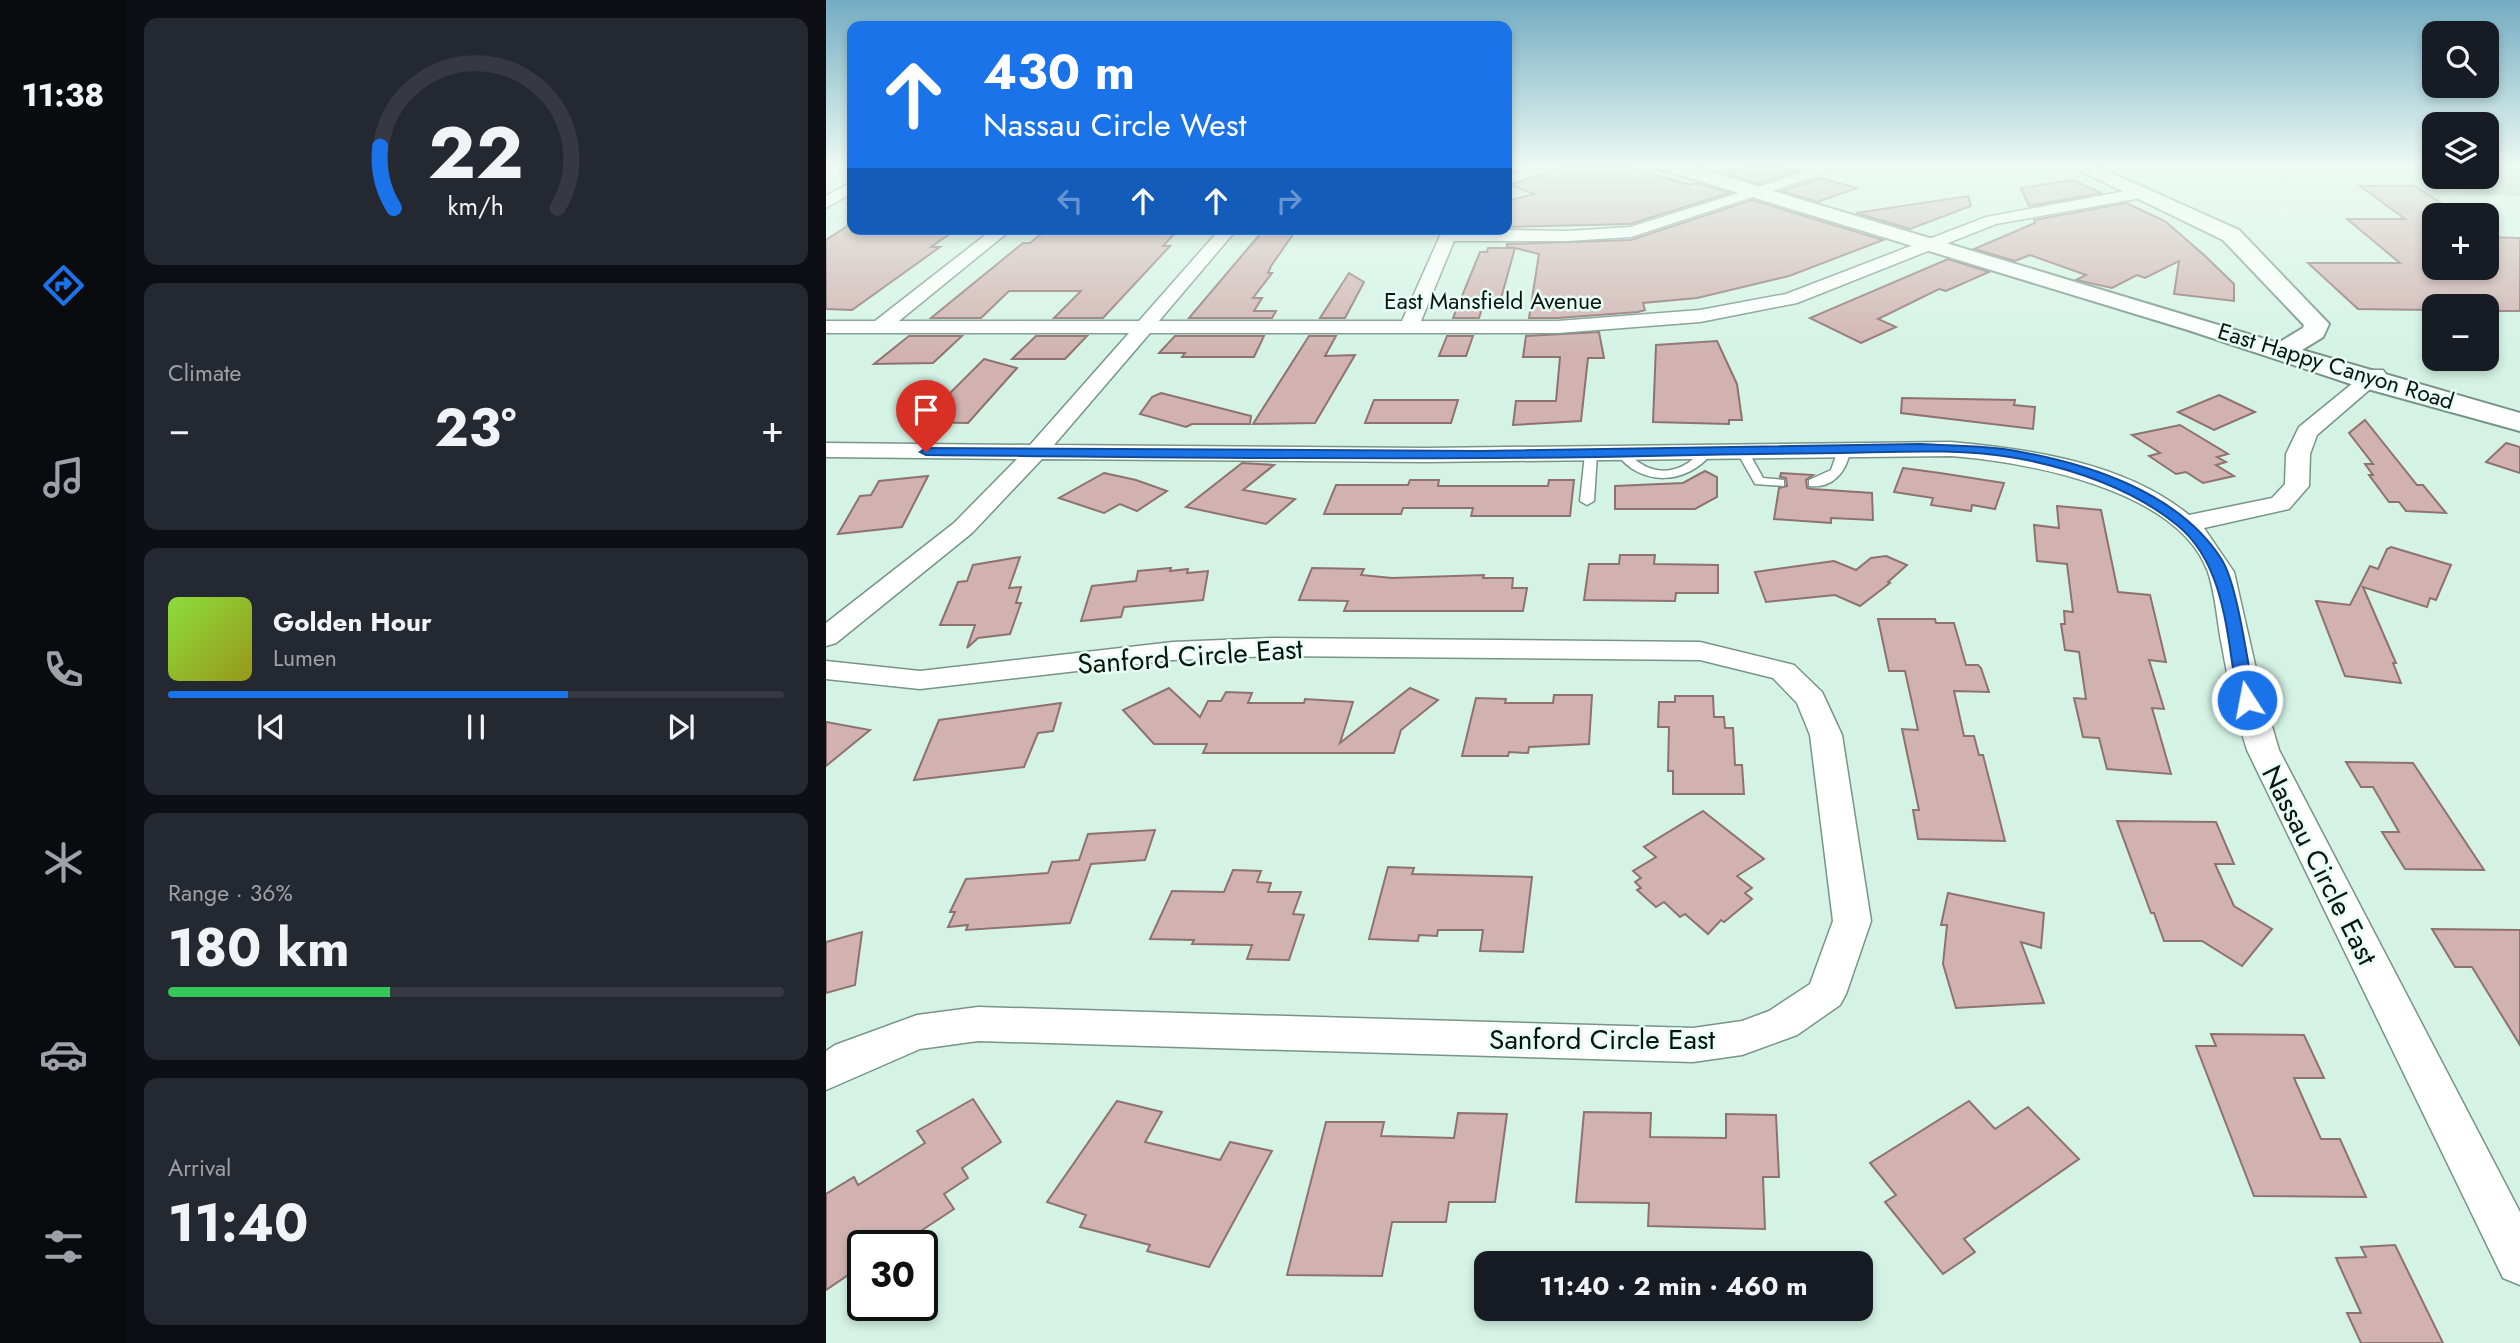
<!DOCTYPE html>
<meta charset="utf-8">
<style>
:root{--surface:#171b24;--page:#242831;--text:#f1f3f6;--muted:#9ea1a6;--line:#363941;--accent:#1a73e8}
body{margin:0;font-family:Jost,sans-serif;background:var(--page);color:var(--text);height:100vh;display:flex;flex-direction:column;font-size:26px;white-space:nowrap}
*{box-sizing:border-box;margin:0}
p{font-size:23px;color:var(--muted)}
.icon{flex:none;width:38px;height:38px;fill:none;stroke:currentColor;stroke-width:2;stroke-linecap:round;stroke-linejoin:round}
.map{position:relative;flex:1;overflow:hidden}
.drawer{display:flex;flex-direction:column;gap:18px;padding:18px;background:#0d0f14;width:700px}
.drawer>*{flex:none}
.top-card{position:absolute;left:21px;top:21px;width:665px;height:214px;border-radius:14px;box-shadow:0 4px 10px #0003;background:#1a73e8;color:#fff;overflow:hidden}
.fabs{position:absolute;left:1596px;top:21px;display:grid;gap:14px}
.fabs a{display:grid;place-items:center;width:77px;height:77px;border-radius:14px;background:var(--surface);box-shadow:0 4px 10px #0003;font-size:35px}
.speed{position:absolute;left:21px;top:1230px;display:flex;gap:14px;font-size:35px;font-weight:700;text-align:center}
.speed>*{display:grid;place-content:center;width:91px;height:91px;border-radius:50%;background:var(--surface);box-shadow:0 4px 10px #0003;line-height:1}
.speed .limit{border:4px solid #111;border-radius:10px;background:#fff;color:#111}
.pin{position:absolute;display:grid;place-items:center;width:60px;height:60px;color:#fff;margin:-72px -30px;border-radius:50% 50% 50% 0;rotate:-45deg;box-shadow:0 0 7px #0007}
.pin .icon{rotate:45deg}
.me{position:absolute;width:77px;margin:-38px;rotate:349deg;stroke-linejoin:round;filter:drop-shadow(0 0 5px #0008)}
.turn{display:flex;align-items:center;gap:24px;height:147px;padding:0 21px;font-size:32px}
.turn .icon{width:91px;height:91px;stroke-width:2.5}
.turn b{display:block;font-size:49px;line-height:60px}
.lanes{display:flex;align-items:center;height:66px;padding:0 21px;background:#0003;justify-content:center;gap:35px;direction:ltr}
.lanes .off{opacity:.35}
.big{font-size:52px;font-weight:700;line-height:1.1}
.drawer .card{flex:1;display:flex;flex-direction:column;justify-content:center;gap:10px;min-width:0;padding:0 24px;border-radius:14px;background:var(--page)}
.drawer .dial{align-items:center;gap:0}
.dial svg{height:182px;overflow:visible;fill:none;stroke:var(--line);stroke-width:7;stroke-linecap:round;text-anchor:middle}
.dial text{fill:var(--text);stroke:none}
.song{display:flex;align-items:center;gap:21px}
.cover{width:84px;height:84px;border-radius:10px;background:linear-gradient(135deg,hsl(90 70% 55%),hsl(60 70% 35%))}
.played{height:7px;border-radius:4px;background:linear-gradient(90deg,var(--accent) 65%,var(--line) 65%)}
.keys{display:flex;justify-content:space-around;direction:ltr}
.heat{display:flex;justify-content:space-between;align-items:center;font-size:38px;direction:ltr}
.charge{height:10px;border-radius:5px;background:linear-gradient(90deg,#34c759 36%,var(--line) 0)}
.trip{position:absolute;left:648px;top:1251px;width:399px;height:70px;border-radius:14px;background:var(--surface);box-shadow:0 4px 10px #0003;font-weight:700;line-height:70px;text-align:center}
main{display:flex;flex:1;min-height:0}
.tab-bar{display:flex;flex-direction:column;width:126px;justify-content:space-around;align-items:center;background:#090b0e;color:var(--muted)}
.tab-bar .icon{width:49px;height:49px}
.tab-bar .on{color:var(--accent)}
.tab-bar b{font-size:32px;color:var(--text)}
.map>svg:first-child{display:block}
</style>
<main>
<nav class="tab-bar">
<b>11:38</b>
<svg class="icon on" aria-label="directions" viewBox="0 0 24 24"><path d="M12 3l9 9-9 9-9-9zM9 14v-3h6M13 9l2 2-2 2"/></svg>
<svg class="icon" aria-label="music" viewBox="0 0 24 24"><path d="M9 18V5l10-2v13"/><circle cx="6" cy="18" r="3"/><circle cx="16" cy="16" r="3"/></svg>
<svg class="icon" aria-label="phone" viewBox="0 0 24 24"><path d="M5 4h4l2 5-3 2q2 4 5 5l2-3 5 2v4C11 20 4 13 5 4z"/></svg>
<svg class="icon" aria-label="climate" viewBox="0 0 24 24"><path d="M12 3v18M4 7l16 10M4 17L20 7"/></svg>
<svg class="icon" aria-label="car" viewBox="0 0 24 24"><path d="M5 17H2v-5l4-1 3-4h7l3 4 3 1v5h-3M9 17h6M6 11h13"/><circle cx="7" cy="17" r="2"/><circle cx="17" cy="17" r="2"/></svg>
<svg class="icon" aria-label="filters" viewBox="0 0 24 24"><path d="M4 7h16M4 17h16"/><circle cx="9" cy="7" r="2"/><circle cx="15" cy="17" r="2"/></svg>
</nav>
<section class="drawer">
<div class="card dial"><svg viewBox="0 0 100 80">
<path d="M14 69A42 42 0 1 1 86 69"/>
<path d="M14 69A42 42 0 0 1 8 42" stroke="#1a73e8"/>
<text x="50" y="56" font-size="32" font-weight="700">22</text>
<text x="50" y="72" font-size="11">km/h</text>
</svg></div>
<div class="card"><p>Climate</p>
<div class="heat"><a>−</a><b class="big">23°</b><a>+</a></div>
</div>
<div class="card">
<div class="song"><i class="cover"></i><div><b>Golden Hour</b><p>Lumen</p></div></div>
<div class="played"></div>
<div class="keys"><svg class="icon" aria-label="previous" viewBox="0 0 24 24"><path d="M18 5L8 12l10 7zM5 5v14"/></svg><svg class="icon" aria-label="pause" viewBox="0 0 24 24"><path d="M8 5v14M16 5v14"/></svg><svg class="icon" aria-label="next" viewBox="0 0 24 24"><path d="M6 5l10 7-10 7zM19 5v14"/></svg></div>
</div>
<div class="card"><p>Range · 36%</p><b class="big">180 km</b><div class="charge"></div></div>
<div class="card"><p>Arrival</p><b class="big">11:40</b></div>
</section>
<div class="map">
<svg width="1694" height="1343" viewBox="0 0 1694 1343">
<rect width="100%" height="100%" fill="#d4f3e5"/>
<!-- green -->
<polygon fill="#add1c1" points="1661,165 1694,165 1694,196 1639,194 1614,177 1661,177"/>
<!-- building -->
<g fill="#d1b2b0" stroke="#8e7270" stroke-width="2">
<polygon points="743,165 796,165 864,185 871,183 904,193 804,224 681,227 681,201 708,194 685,185"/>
<polygon points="928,165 950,165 972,171 933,184 900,174"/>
<polygon points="994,178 1031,188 991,202 955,191"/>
<polygon points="1247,180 1275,193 1203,206 1195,188"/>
<polygon points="1534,186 1589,186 1633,215 1608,215 1608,268 1661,268 1661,237 1694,238 1694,311 1661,311 1661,306 1608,306 1608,310 1532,309 1482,263 1574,263 1521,219 1579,219"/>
<polygon points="1142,196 1145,206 1084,229 1030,213"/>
<polygon points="926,200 1057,240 963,276 871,298 817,303 819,310 812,312 732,318 703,318 713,254 689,248 674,302 658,302 653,318 627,318 654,252 661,252 662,248 689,248 681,247 681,244 805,240"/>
<polygon points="1300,203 1339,221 1378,255 1408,284 1408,301 1348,294 1353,261 1319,278 1311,275 1286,288 1250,280 1260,275 1204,255 1189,261 1148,249 1209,223 1208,220"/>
<polygon points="26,223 26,232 125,233 105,247 114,247 26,310 0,309 0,240"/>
<polygon points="221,229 349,233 337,246 344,246 277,318 228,318 255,291 183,291 155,318 105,318 197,243 204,243"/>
<polygon points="435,233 468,233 445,266 442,273 446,273 427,298 436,298 428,311 450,311 446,318 363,318"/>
<polygon points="1122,259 1163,272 1120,291 1113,289 1052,319 1070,327 1035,343 984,318"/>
<polygon points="523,273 538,282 519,318 494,318"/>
<polygon points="773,332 778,358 762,358 755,421 687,425 690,401 730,401 734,357 697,357 700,336"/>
<polygon points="83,336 136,336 107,363 48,364"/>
<polygon points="210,336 261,336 239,359 186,359"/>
<polygon points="349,336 438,336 428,357 356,357 359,353 333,353"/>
<polygon points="483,336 510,336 499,356 529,355 489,423 427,424"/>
<polygon points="621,336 647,336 640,356 613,356"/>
<polygon points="891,341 911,384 916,420 903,420 903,424 827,422 830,345"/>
<polygon points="158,359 191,368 142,423 95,422"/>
<polygon points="335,393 425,416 424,424 366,424 360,427 314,414 326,397"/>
<polygon points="1393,395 1429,412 1388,430 1352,412"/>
<polygon points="1076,398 1189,400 1188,405 1209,407 1207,429 1075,413"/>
<polygon points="548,400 632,400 625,423 539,423"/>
<polygon points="1539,420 1591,485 1597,485 1620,513 1580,511 1573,502 1563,502 1543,475 1547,475 1539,464 1547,464 1523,433"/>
<polygon points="1354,425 1402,454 1391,457 1400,462 1390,465 1408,476 1377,483 1360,472 1350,474 1323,456 1334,453 1306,435"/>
<polygon points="1680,443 1694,447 1694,473 1660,462"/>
<polygon points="416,463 448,465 417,490 469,499 440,524 360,507"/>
<polygon points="1077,468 1114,473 1178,483 1169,509 1146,505 1145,511 1105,505 1107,498 1068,492"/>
<polygon points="879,471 891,477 891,497 869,509 789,509 789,486 857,483"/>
<polygon points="278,473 310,480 341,491 311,511 294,504 278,513 233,498"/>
<polygon points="955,473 987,475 980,480 981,488 986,489 1046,493 1047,520 1005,518 1005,523 948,519 953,488 961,486 960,478 954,477"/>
<polygon points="102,476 76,527 12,534 34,496 45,495 53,481"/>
<polygon points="584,480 613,480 612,486 722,486 723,480 748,480 744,516 645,516 647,508 577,508 575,514 498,514 510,485 582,485"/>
<polygon points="1231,506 1275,510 1292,592 1324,595 1340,662 1323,660 1338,709 1326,708 1345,774 1281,769 1273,738 1257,737 1248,698 1260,699 1253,652 1239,650 1235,624 1239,624 1238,611 1247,612 1241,564 1211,561 1208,525 1233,528"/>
<polygon points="1565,547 1625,565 1610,600 1604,598 1601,607 1537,587 1570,663 1567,663 1575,683 1519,676 1490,601 1524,605 1544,566 1552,569 1561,549"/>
<polygon points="794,555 829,555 828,564 892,565 892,593 850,593 849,601 758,600 763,564 793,564"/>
<polygon points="1060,556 1081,565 1062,582 1064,583 1034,606 1009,595 940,602 929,572 1008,561 1030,570 1045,558"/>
<polygon points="194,557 183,588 195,587 190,603 195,603 184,634 152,638 141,648 149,625 114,625 132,582 141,581 147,565"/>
<polygon points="345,568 344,571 362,569 361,573 382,571 377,600 298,607 295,617 255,621 266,586 310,581 312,571"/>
<polygon points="486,568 538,569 535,575 566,578 658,575 657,578 687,578 686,588 701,588 697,611 518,611 522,601 473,600"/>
<polygon points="1052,619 1109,619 1110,623 1128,623 1140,665 1152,665 1155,668 1163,692 1128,691 1138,736 1148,736 1153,755 1157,755 1179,841 1092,839 1087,810 1093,810 1076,729 1092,730 1079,671 1063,671"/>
<polygon points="343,688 374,717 382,701 395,701 400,692 426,693 422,703 478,703 479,699 527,702 514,743 584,688 612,700 575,730 568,753 377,753 381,744 328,744 297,710"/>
<polygon points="728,695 766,695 763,744 703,747 702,753 683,752 682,756 636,756 650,698 680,699 679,703 727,703"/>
<polygon points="849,696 887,696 888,717 898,717 899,728 907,728 909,765 916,765 918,794 847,794 847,771 842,771 843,727 832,727 833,702 849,702"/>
<polygon points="235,703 227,731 212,733 198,767 88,780 113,720"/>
<polygon points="0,722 44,730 0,766"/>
<polygon points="1520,762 1587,763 1658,870 1579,869 1556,832 1573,832 1547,787 1535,787"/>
<polygon points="877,811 938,859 911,876 926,888 919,893 926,899 898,922 895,920 882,934 859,914 854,917 838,902 830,907 811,890 815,888 809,882 815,878 807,871 830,857 818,847"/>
<polygon points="1291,821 1390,822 1408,864 1389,864 1408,906 1446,929 1416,966 1376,941 1338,941 1328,913 1325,913"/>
<polygon points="329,830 319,860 265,864 244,923 140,930 142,925 122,927 129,912 124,912 140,879 222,873 226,862 253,860 262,834"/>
<polygon points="562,867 588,868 586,874 706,877 697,952 654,951 657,930 612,930 611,936 593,935 592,941 543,939"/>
<polygon points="407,870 435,871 431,882 445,883 442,892 475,892 467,914 478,915 463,960 421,959 426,945 366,944 368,940 324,939 346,891 398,892"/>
<polygon points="1122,893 1218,913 1215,948 1195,942 1218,1003 1130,1008 1117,964 1121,925 1115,925"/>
<polygon points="1606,929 1694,930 1694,1045 1646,967 1629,967"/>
<polygon points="36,932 29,985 0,993 0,942"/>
<polygon points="1385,1034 1478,1035 1498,1078 1468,1078 1495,1139 1514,1139 1540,1197 1428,1196 1370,1046 1390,1046"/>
<polygon points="147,1099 175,1142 136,1168 142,1178 118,1194 128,1209 72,1246 37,1246 37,1265 0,1290 0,1194 28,1177 32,1185 99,1143 91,1131"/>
<polygon points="291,1101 336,1112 319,1142 394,1160 404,1142 446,1151 383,1267 321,1251 324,1245 254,1227 260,1215 221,1202"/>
<polygon points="1143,1101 1169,1129 1202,1107 1253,1159 1138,1239 1149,1252 1117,1274 1059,1202 1070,1195 1044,1163"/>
<polygon points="758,1112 825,1113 824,1137 900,1138 900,1114 950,1115 953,1177 937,1177 939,1229 822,1226 823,1203 750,1202"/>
<polygon points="632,1113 681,1114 669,1202 623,1202 620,1222 566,1222 556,1276 461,1275 500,1122 558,1122 555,1136 628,1138"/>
<polygon points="1569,1245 1617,1343 1535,1343 1521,1313 1535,1313 1510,1258 1540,1257 1535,1247"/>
</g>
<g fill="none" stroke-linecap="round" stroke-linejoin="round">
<!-- service casing -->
<g stroke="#789488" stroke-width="3">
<g id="service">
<path d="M1018 446 1024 450C1021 472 1006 489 983 486V480L1005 470 1012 450Z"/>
<polygon points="917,448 921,449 937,478 958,480 958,486 929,484 911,452"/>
<path d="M880 449 886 453C861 485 815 487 791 454L793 451H801C817 471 840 477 862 463 869 458 873 452 880 449Z"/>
<polygon points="765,450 771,454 768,501 761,505 754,501 759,454"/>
</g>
</g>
<!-- minor casing -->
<g stroke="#789488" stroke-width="3">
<g id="minor">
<polygon points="717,165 741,165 681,184 681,175"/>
<path d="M1002 165H1024L805 237 741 241H628L595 321H732L874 310 960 294 1160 217 1315 188 1323 193 1315 198 1170 224 971 303 874 322 732 333H324L228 445 600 448 1125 442C1204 449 1300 463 1363 515L1446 498 1459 484 1460 454 1473 427 1543 370H1557L1560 374 1557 378 1491 435 1484 454 1483 486 1463 509 1378 528 1408 572 1433 682 1453 750 1694 1212V1285L1677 1278 1421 750C1410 716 1402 681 1396 646 1391 622 1390 596 1382 572 1352 489 1201 462 1125 456L600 462 216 459 146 533 10 643 0 646V623L128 523 191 459 0 457V443L204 445 303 333H0V321H49L167 229H186L73 321H313L394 229H411L333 321H576L617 229 741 231 804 227Z"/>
<polygon points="26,182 26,193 0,208 0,196"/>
<polygon points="448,638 874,642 968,665 996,692 1016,735 1045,921 1020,994 1014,1005 971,1035 916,1055 867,1062 152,1041 94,1049 0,1090 0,1051 9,1045 91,1015 152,1007 867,1028 916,1021 943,1011 984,984 1007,921 984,735 971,703 947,678 874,660 448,656 347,660 94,689 0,679 0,661 94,671 347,642"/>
</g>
</g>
<!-- tertiary casing -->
<g stroke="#789488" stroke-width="4">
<polygon id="tertiary" points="832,165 861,165 1452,343 1477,328 1478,325 1397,240 1243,165 1268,165 1413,230 1503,324 1497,337 1476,350 1694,413 1694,431 1531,386 1362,330 834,169"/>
</g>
<!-- service -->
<use href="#service" fill="#fff" fill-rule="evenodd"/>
<!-- minor -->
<use href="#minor" fill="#fff" fill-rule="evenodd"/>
<!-- tertiary -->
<use href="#tertiary" fill="#fff" fill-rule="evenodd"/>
</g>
<!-- sky -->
<linearGradient id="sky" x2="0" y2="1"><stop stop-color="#74acc2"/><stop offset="0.47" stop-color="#ecfaf3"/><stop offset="1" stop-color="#ecfaf3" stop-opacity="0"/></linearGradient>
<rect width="1694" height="353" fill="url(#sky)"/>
<!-- route -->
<path fill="#1a73e8" stroke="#114b97" stroke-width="2" d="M1094 444C1125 446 1159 445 1190 451 1264 464 1354 493 1396 560 1412 586 1422 667 1429 700L1426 704 1421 705 1412 700C1401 642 1401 565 1351 525 1307 489 1246 468 1190 458 1133 448 1072 452 1015 453 934 454 854 455 773 457 549 460 324 457 100 455L94 452 100 448 655 451Z"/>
<g text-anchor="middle" stroke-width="5" stroke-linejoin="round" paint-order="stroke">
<!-- far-street labels -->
<g font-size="23" fill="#0a1511" stroke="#e6fef4">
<text x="667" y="309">East Mansfield Avenue</text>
<text transform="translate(1510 366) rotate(17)" y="8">East Happy Canyon Road</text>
</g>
<!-- street labels -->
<g font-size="28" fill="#0a1511" stroke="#e6fef4">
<text transform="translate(364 656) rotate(-4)" y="10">Sanford Circle East</text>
<text transform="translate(1494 865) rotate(63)" y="10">Nassau Circle East</text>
<text x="776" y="1049">Sanford Circle East</text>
</g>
</g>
</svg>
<div class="fabs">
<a><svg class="icon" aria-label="search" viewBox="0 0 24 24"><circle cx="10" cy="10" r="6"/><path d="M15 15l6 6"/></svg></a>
<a><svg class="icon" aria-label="layers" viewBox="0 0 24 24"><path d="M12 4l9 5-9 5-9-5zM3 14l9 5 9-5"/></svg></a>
<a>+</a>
<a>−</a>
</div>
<div class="speed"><div class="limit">30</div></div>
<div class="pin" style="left:100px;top:452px;background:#d93025"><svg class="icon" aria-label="arrive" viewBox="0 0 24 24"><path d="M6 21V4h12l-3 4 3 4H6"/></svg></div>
<svg class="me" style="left:1421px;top:700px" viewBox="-20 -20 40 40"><circle r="17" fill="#1a73e8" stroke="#fff" stroke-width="3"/><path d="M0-11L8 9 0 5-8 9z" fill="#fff"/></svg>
<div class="trip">11:40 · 2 min · 460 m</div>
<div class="top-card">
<div class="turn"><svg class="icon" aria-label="ahead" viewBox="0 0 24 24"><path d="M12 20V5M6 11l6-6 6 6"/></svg><div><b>430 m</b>Nassau Circle West</div></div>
<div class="lanes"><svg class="icon off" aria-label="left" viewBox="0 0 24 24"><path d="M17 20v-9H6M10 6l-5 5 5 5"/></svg><svg class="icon" aria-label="ahead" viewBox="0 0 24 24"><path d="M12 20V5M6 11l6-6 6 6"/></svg><svg class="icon" aria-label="ahead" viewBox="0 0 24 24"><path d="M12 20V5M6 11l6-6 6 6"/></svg><svg class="icon off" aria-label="right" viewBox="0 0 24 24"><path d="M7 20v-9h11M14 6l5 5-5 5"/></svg></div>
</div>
</div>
</main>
